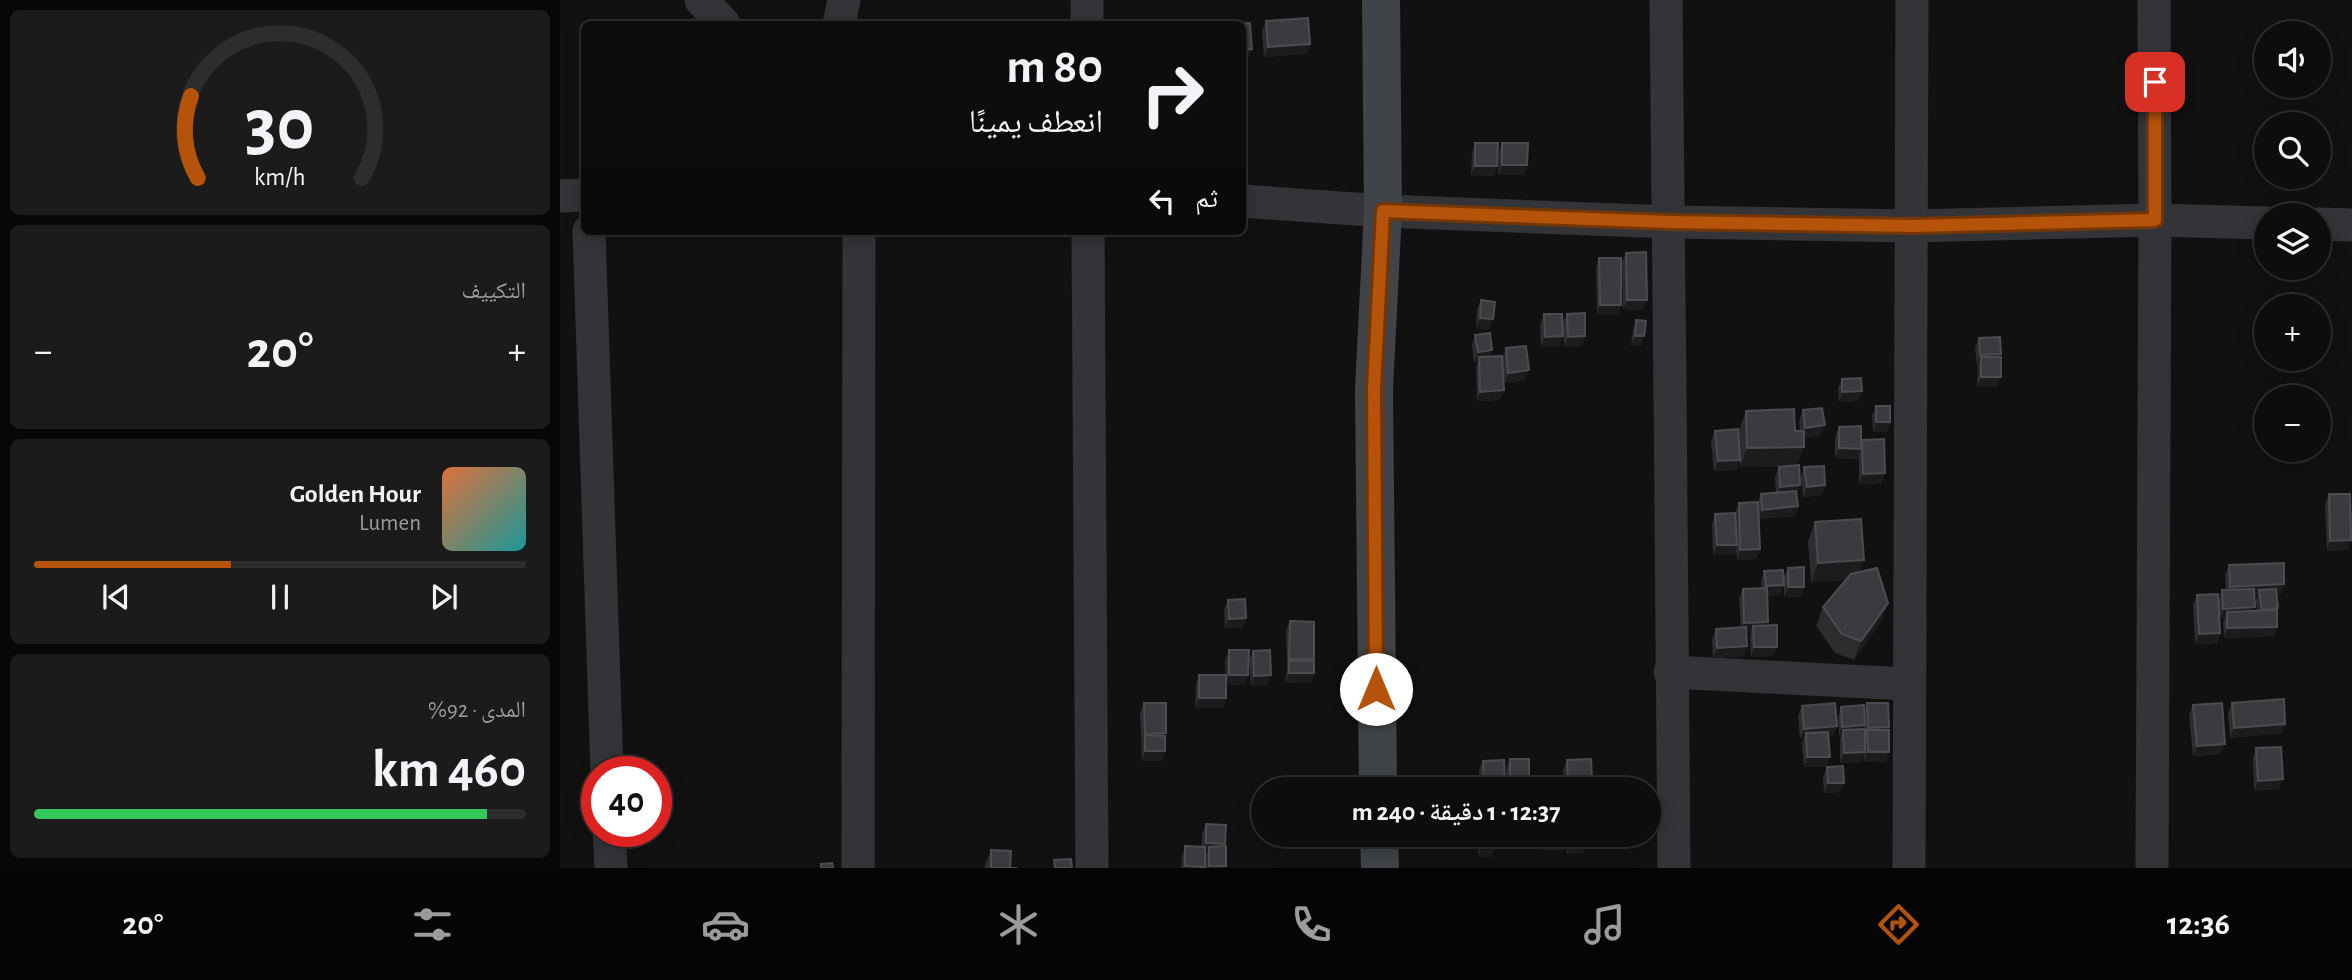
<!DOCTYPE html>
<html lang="ar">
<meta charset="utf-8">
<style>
:root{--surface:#0d0d0e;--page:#1b1b1c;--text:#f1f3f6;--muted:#9a9c9e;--line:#2d2d2e;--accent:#b45309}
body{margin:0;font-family:"Alegreya Sans","Noto Naskh Arabic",sans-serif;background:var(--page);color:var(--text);direction:rtl;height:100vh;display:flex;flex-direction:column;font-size:26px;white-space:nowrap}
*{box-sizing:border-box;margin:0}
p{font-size:23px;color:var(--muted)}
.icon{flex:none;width:38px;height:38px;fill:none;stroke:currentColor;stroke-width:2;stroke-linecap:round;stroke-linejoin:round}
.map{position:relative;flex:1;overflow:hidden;direction:ltr}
.side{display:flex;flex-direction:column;gap:10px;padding:10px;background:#070708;width:560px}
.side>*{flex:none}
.banner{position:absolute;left:21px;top:21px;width:665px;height:214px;border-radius:10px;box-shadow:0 4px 18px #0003,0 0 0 2px var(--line);direction:rtl;background:#0d0d0e;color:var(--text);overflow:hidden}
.controls{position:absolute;left:1694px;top:21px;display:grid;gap:14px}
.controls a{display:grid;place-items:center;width:77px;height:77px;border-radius:50%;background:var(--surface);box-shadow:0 4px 18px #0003,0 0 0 2px var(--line);font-size:35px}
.speed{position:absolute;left:21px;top:756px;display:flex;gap:14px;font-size:35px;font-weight:700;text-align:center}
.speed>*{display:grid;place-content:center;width:91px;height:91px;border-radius:50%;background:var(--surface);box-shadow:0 4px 18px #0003,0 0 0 2px var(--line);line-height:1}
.speed .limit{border:10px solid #d22;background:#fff;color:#111}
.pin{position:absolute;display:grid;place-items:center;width:60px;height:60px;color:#fff;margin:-30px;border-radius:14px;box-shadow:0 4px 10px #0006}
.me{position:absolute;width:77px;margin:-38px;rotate:0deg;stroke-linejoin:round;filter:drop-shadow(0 0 5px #0008)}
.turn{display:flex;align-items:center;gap:24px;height:147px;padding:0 28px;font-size:32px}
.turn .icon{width:91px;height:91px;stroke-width:2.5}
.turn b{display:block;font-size:49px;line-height:60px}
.then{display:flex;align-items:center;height:66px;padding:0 28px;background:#0003;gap:14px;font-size:26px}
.big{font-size:52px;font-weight:600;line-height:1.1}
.side .card{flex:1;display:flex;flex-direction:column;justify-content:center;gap:10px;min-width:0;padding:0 24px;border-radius:10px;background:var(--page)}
.side .dial{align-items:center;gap:0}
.dial svg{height:182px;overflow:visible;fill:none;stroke:var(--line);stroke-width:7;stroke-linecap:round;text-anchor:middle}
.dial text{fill:var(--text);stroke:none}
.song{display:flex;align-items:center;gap:21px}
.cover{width:84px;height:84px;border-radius:10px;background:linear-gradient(135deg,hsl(20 70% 55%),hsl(180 70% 35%))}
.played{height:7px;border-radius:4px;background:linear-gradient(90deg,var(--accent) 40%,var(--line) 40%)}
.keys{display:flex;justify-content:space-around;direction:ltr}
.heat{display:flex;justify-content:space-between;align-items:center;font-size:38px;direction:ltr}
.charge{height:10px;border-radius:5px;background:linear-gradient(90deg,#34c759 92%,var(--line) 0)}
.trip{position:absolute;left:691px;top:777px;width:410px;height:70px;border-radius:35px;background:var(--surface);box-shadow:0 4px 18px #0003,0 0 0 2px var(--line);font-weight:600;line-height:70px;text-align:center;direction:rtl}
.menu{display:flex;height:112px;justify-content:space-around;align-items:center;background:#050506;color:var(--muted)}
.menu .icon{width:49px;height:49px}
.menu .current{color:var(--accent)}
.menu b{font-size:32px;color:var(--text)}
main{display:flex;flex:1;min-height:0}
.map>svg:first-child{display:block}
</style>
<main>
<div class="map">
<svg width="1792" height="868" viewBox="0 0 1792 868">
<rect width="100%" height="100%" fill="#111112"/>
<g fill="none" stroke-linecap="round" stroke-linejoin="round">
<!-- street -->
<g stroke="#323437" stroke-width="33">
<polyline points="141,0 164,24"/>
<polyline points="527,0 527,24"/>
<path d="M1106 0C1111 289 1110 579 1114 868"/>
<polyline points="279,24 284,0"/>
<polyline points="0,196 24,195"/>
<polyline points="682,201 823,211 1110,222 1352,226 1595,220 1706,223"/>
<polyline points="1759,224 1792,225"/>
<polyline points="29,231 47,772"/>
<polyline points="528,231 532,868"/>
<polyline points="1110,672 1349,684"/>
<polyline points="49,831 51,868"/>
<polyline points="298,868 299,231"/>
<polyline points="1349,868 1352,0"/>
<polyline points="1592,868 1595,220 1594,0"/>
</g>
<!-- secondary -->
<g stroke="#404347" stroke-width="38">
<polyline points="818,789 814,389 823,211 821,0"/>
<polyline points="819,835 820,868"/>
</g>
</g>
<!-- wall -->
<g fill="#2d2d30" fill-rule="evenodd">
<polygon points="706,21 750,44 746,54 704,57 702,31"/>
<polygon points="915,143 937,166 934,176 911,176 912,153"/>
<polygon points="942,143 964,175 938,175 939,152"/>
<polygon points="1066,253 1083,310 1063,309 1062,262"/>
<polygon points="1039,258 1061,305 1058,315 1037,315 1036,268"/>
<polygon points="921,300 929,329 916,328 917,310"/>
<polygon points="984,314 1003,336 999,346 981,347 980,324"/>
<polygon points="1007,314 1025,336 1022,346 1004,347 1003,323"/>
<polygon points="1076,320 1081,346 1071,346 1073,330"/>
<polygon points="915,335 929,357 944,390 940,400 917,401 916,367 918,361 914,362 912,345"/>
<polygon points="1419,338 1439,357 1437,387 1417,387 1418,365 1417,365 1415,348"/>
<polygon points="946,348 965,380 945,383 942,358"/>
<polygon points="1282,379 1302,391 1298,401 1279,402 1278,388"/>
<polygon points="1316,406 1330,422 1327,432 1313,432 1312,416"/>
<polygon points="1243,410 1261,435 1244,438 1237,465 1237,494 1238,506 1235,516 1199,519 1200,549 1197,559 1177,560 1176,547 1174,555 1153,555 1152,524 1155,514 1175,513 1179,503 1198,502 1201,494 1216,493 1215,477 1219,467 1223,466 1180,467 1180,460 1177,470 1154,471 1151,441 1155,431 1180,454 1179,430 1186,411 1235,431 1240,431 1239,420"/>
<polygon points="1279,427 1301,444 1302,440 1325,473 1321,483 1299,484 1299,454 1297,459 1275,458 1275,437"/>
<polygon points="1244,467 1265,485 1262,495 1243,497 1241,477"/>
<polygon points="1769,494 1791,514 1792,511 1792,545 1791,537 1791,540 1788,550 1767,551 1765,504"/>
<polygon points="1255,522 1299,572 1321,622 1294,660 1275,653 1256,626 1263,607 1285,580 1251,582 1248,541"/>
<path d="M1669 565 1721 594H1717V627L1714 636 1664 638 1663 621 1665 618H1660V633L1657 643 1635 644 1633 605 1637 595 1659 599 1662 590H1666L1665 575ZM1694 595H1698L1696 600 1697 611H1694Z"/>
<polygon points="1228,568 1241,597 1224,597 1224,577"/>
<polygon points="1204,571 1224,585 1220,595 1207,596 1208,622 1206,626 1217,647 1213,656 1191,657 1190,635 1191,632 1187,632 1187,646 1184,656 1153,658 1152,639 1156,629 1181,628 1179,599 1183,589 1202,588 1201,581"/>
<polygon points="668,600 686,618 682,628 665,628 664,610"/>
<polygon points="730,621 754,659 754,673 751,682 725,683 727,668 726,631"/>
<polygon points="669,650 688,675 685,685 666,685 666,698 663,708 635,708 636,684 639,675 666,675 665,660"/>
<polygon points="693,651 707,685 691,686 689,661"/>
<polygon points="584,703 605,737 605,751 602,761 582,761 580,713"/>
<polygon points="1307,703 1329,727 1326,762 1304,762 1304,755 1302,762 1280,763 1280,739 1281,736 1279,736 1278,717 1281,707 1304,710"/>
<polygon points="1672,703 1722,733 1670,738 1668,713"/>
<polygon points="1633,705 1661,754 1633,756 1629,715"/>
<polygon points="1242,706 1277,726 1273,736 1269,736 1266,767 1244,767 1242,743 1244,738 1240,738 1238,716"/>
<polygon points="1696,748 1719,789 1694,791 1693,758"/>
<polygon points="950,759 969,789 947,789 946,769"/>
<polygon points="1007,760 1032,779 1029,789 1005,789 1003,770"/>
<polygon points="923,761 945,789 920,789 919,770"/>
<polygon points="1267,767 1280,792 1264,793 1263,777"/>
<polygon points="646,824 664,846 665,868 646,868 645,857 647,853 645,853 645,868 621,868 622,856 625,846 642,847 642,834"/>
<polygon points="921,835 937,835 935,848 932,857 918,856 920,839"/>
<polygon points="983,835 1026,835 1023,853 1007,854 1006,842 1003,851 983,851"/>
<polygon points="431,850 450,868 456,868 424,868"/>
</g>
<!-- shaded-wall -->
<g fill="#1c1c1e">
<polygon points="750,44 746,54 704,57 708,47"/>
<polygon points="692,49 688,59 682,60 682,50"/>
<polygon points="942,165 967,165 964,175 938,175"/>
<polygon points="915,166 937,166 934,176 911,176"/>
<polygon points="1067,300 1087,300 1083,310 1063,309"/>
<polygon points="1040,305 1061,305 1058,315 1037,315"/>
<polygon points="920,318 933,319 929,329 916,328"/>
<polygon points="1003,336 999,346 981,347 985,337"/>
<polygon points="1025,336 1022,346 1004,347 1008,337"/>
<polygon points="1075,336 1084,336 1081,346 1071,346"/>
<polygon points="932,350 928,360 919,357 918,361 914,362 918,352"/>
<polygon points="1441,354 1437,364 1421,357 1418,365 1417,365 1420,355"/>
<polygon points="969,370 965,380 945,383 948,373"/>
<polygon points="1421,377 1441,377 1437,387 1417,387"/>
<polygon points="944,390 940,400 917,401 920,392"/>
<polygon points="1302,391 1298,401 1279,402 1282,392"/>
<polygon points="1316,422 1330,422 1327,432 1313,432"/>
<polygon points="1265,425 1261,435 1241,438 1245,428"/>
<polygon points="1244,447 1237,466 1180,467 1187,448"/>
<polygon points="1279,448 1301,449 1297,459 1275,458"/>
<polygon points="1180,460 1177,470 1154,471 1158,461"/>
<polygon points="1325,473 1321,483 1299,484 1303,474"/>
<polygon points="1240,485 1237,495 1217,497 1220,487"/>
<polygon points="1265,485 1262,495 1243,497 1247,487"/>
<polygon points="1238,506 1235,516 1198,519 1202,510"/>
<polygon points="1791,540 1788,550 1767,551 1770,541"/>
<polygon points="1157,545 1177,545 1174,555 1153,555"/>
<polygon points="1200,549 1197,559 1177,560 1180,550"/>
<polygon points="1304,560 1297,579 1251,582 1258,563"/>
<polygon points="1724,584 1721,594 1700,595 1699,590 1698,595 1667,597 1670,587"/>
<polygon points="1224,585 1220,595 1202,596 1206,586"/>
<polygon points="1228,587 1244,587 1241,597 1224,597"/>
<polygon points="1328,603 1321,622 1294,660 1301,641"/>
<polygon points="1695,607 1692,617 1667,612 1665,618 1660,618 1663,609"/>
<polygon points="686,618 682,628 665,628 669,619"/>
<polygon points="1208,622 1204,631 1193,626 1191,632 1181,633 1184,623"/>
<polygon points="1717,627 1714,636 1664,638 1667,628"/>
<polygon points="1660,633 1657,643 1635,644 1639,634"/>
<polygon points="1187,646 1184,656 1153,658 1157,648"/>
<polygon points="1194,647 1217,647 1213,656 1191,657"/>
<polygon points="729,659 754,659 750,669 729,661 726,668"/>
<polygon points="729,673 754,673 751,682 725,683"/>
<polygon points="669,675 688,675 685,685 666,685"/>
<polygon points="711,675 707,685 691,686 694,676"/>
<polygon points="639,698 666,698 663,708 635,708"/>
<polygon points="1725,724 1722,733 1670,738 1674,728"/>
<polygon points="1305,725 1301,735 1283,730 1281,736 1279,736 1282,727"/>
<polygon points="1277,726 1273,736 1246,738 1246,733 1244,738 1240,738 1244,729"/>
<polygon points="1329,727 1326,737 1307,730 1304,738 1308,728"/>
<polygon points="606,733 603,743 585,735 581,744 585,734"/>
<polygon points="1665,744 1661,754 1633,756 1637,746"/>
<polygon points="585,751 605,751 602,761 582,761"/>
<polygon points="1305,752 1302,762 1280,763 1284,753"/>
<polygon points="1308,752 1329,752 1326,762 1304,762"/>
<polygon points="1247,757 1270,757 1266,767 1244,767"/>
<polygon points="1032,779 1029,789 1005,789 1008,780"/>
<polygon points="1723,779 1719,789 1694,791 1698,781"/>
<polygon points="1268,783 1284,783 1280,792 1264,793"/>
<polygon points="987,841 1006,841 1003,851 983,851"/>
<polygon points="646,843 665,844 661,854 649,847 647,853 642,852"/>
<polygon points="1027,843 1023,853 1007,854 1011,844"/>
<polygon points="922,846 935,848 932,857 918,856"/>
<polygon points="625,866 645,867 624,868"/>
<polygon points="649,866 666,866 665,868 649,868"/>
</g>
<!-- building -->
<g fill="#3a3b3e" stroke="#4a4c50" stroke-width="2">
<polygon points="748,18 750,44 708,47 706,21"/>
<polygon points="690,23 692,49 682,50 682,24 665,24"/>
<polygon points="915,143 938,143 937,166 915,166"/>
<polygon points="942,143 968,143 967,165 942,165"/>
<polygon points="1086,252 1087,300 1067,300 1066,253"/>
<polygon points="1039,258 1061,258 1061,305 1040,305"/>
<polygon points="921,300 935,302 933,319 920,318"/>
<polygon points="1025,313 1025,336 1008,337 1007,314"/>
<polygon points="984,314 1002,314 1003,336 985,337"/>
<polygon points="1076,320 1086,321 1084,336 1075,336"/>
<polygon points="930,333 932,350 918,352 915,335"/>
<polygon points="1440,337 1441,354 1420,355 1419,338"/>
<polygon points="966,346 969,370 948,373 946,348"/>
<polygon points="942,356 944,390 920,392 919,357"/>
<rect x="1421" y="357" width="20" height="20"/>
<polygon points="1301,378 1302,391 1282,392 1282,379"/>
<rect x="1316" y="406" width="14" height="16"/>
<polygon points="1262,408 1265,425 1245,428 1243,410"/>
<polygon points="1234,409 1235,431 1244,431 1244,447 1187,448 1186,411"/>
<polygon points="1301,426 1301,449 1279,448 1279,427"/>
<polygon points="1178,429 1180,460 1158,461 1155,431"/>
<polygon points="1324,439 1325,473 1303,474 1302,440"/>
<polygon points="1239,465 1240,485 1220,487 1219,467"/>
<polygon points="1264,466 1265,485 1247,487 1244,467"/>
<polygon points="1236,491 1238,506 1202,510 1201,494"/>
<polygon points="1769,494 1790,494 1791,540 1770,541"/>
<polygon points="1198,502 1200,549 1180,550 1179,503"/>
<polygon points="1175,513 1177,545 1157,545 1155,514"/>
<polygon points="1301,519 1304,560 1258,563 1255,522"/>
<polygon points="1724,563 1724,584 1670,587 1669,565"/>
<polygon points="1244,567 1244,587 1228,587 1228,568"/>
<polygon points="1317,568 1328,603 1301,641 1282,634 1263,607 1291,574"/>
<polygon points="1223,570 1224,585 1206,586 1204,571"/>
<polygon points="1207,588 1208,622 1184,623 1183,589"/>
<polygon points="1694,589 1695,607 1663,609 1662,590"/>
<polygon points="1716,589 1718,608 1702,610 1699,590"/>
<polygon points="1658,594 1660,633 1639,634 1637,595"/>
<polygon points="685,599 686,618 669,619 668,600"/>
<polygon points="1717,610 1717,627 1667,628 1667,612"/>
<polygon points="730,621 754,622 754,659 729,659"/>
<polygon points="1217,625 1217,647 1194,647 1193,626"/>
<polygon points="1186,627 1187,646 1157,648 1156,629"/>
<polygon points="669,650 689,650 688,675 669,675"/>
<polygon points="710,650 711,675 694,676 693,651"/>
<rect x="729" y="661" width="25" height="12"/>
<rect x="639" y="675" width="27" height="23"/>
<polygon points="1724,699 1725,724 1674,728 1672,703"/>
<polygon points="584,703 606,703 606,733 585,734"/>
<polygon points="1275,703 1277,726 1244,729 1242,706"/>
<polygon points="1307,703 1328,703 1329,727 1308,728"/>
<polygon points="1662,703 1665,744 1637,746 1633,705"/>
<polygon points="1304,705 1305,725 1282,727 1281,707"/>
<polygon points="1305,729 1305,752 1284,753 1283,730"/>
<polygon points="1307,730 1329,730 1329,752 1308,752"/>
<polygon points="1268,732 1270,757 1247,757 1246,733"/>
<polygon points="585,735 605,736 605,751 585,751"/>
<polygon points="1721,747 1723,779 1698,781 1696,748"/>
<rect x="950" y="759" width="19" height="30"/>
<polygon points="1031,759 1032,779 1008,780 1007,760"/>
<polygon points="944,760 945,789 924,789 923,761"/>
<polygon points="1283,766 1284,783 1268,783 1267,767"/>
<polygon points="646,824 666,825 665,844 646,843"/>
<polygon points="923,835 937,835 935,848 922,846"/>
<rect x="987" y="835" width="19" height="6"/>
<polygon points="1010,835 1026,835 1027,843 1011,844"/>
<polygon points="625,846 645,847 645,867 625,866"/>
<polygon points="666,846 666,866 649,866 649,847"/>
<polygon points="431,850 451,851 450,868 457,868 431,868"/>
<polygon points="511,859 512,868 495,868 494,860"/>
<polygon points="272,863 273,868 261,868 261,864"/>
</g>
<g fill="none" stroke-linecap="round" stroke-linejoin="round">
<!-- route casing -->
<g stroke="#753606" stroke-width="18">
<polyline id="route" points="816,689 814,389 823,211 1110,222 1352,226 1595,220 1595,82"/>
</g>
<!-- route -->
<use href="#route" stroke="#b45309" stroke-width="12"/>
</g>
</svg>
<div class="controls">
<a><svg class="icon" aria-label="sound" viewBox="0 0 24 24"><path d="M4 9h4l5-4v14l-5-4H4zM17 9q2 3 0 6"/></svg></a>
<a><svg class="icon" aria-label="search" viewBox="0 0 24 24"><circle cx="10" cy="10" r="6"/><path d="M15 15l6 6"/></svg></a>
<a><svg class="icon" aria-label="layers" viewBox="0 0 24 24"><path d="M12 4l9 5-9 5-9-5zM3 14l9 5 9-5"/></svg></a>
<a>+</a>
<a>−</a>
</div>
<div class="speed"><div class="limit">40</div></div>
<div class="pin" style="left:1595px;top:82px;background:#d93025"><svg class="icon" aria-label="arrive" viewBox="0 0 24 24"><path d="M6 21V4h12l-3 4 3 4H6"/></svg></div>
<svg class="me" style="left:816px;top:689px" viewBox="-20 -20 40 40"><circle r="19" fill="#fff"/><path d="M0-13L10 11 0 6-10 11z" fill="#b45309"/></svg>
<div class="trip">12:37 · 1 دقيقة · 240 m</div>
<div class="banner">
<div class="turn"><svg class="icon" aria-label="right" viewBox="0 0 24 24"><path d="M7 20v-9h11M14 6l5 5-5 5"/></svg><div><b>80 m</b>انعطف يمينًا</div></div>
<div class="then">ثم<svg class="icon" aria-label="left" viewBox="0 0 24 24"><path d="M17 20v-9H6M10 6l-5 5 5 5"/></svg></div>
</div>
</div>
<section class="side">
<div class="card dial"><svg viewBox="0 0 100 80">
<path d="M14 69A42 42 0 1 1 86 69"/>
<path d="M14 69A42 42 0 0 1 11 33" stroke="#b45309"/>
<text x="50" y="56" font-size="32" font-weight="700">30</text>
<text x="50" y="72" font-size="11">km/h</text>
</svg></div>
<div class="card"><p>التكييف</p>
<div class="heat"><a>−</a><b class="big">20°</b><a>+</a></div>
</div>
<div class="card">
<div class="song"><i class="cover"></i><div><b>Golden Hour</b><p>Lumen</p></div></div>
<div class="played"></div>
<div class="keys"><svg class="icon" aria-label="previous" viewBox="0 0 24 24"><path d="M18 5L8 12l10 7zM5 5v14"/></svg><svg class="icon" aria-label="pause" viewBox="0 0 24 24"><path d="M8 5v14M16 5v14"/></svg><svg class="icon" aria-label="next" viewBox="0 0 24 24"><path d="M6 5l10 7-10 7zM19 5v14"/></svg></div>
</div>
<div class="card"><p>المدى · 92%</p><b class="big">460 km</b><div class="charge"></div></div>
</section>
</main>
<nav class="menu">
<b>12:36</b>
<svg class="icon current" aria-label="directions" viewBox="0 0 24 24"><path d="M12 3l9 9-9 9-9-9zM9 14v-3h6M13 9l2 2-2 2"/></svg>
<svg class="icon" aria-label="music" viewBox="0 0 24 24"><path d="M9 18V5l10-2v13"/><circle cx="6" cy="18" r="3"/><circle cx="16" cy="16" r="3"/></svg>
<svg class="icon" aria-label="phone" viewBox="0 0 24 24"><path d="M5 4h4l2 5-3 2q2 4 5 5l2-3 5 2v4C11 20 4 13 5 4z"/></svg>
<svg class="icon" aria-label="climate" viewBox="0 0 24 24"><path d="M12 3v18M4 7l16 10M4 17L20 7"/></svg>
<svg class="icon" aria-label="car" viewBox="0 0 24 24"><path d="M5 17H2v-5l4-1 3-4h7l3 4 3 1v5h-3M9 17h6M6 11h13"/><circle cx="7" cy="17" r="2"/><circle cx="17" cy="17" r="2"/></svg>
<svg class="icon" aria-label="filters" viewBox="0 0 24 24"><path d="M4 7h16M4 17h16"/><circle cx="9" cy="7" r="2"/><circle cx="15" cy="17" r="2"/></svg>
<b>20°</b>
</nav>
